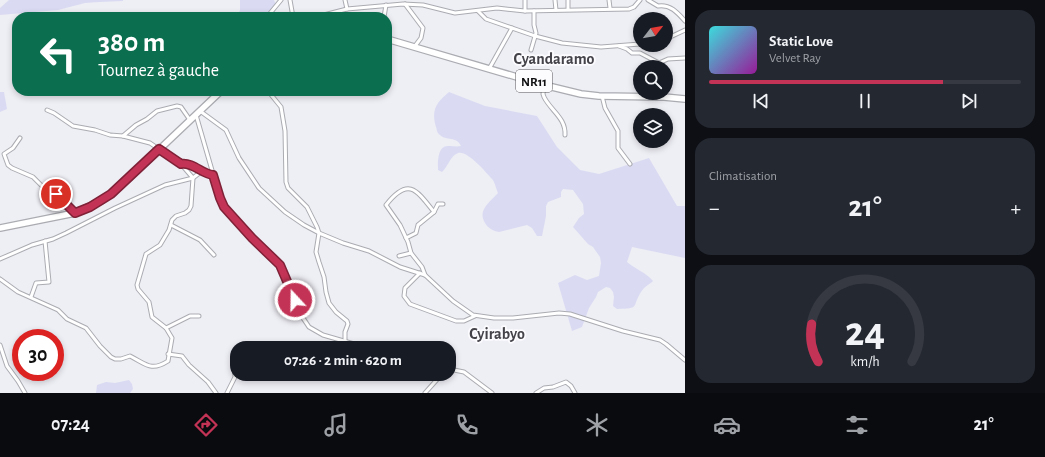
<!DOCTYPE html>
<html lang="fr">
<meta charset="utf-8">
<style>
:root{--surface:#171b24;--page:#242831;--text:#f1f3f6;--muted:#9ea1a6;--line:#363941;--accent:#c33355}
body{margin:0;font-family:"Alegreya Sans",sans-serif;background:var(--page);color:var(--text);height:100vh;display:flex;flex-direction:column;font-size:15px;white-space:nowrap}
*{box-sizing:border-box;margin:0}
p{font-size:13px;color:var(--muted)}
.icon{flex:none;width:22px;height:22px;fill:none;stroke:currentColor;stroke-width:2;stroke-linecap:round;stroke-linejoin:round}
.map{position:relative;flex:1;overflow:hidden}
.sheet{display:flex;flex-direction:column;gap:10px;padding:10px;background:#0d0f14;width:360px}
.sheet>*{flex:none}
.hud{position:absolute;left:12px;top:12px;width:380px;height:84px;border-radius:16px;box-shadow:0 2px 6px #0003;background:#0b6e4f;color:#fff;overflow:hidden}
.needle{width:26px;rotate:59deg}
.tools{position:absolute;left:633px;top:12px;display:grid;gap:8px}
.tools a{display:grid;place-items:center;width:40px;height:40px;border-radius:50%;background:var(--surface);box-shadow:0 2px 6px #0003;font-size:20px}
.speed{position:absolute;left:12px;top:329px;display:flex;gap:8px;font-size:20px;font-weight:700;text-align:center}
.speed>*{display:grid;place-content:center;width:52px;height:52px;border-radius:50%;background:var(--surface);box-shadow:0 2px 6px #0003;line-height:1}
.speed .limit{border:6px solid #d22;background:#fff;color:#111}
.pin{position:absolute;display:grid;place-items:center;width:34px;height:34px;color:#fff;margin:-17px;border:2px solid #fff;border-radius:50%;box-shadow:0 1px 4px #0007}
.me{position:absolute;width:44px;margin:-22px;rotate:339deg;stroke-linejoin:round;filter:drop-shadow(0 0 3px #0008)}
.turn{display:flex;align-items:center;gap:14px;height:84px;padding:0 20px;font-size:18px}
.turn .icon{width:52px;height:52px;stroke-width:2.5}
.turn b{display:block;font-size:28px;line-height:34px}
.big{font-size:30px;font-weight:700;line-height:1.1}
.sheet .tile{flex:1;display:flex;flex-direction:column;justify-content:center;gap:6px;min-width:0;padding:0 14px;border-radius:16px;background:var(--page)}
.sheet .dial{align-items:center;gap:0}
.dial svg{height:104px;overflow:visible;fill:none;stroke:var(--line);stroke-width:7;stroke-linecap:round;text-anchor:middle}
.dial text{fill:var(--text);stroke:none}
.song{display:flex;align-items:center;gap:12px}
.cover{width:48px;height:48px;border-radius:6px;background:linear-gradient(135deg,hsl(180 70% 55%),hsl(300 70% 35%))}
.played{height:4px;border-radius:2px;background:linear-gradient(90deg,var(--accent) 75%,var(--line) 75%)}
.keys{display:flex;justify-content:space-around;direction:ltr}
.heat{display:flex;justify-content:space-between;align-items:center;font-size:22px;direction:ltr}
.trip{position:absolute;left:230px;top:341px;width:226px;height:40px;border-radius:16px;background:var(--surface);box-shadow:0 2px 6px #0003;font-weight:700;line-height:40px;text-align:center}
.dock{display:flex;height:64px;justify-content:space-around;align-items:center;background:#090b0e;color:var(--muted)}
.dock .icon{width:28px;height:28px}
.dock .selected{color:var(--accent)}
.dock b{font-size:18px;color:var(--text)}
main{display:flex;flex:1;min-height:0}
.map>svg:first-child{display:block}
</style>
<main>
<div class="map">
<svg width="685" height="393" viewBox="0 0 685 393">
<rect width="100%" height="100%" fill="#eeeef5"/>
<!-- green -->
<g fill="#dadbf2">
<polygon points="9,0 123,0 123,1 99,2 85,3 58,10 0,15 0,8"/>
<polygon points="240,0 274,0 276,5 267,17 237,17 240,10"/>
<polygon points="0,92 4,92 7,109 0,112"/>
<path d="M449 92 485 106 537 116 557 147 580 170 599 174 649 158 677 206H685V258L632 247 627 262C635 269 647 273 653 281 650 284 644 287 641 292 631 308 641 308 617 309L613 306 614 297 613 292 610 288 606 287 598 292 596 297 589 308 582 327 572 331 558 283 575 275 587 280 599 276 601 263 600 257 593 247 588 244 573 227 579 218 584 214 583 204 573 190 563 189 561 192V197L548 202 546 206V216L542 236H537L532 228 527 225 499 232C493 231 488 228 485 223 477 210 490 202 498 193 496 189 495 182 492 179 486 172 467 150 458 153 450 156 448 167 442 172L438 170C438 163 437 146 448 146 453 146 456 147 461 146 457 136 446 141 440 135 437 133 437 130 436 127 431 110 436 103 449 92Z"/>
<polygon points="129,380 132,384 133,389 130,393 96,393 97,385 106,382 115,383"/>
</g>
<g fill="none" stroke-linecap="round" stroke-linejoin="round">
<!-- minor casing -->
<g stroke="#abacb2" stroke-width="5">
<g id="minor">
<polyline points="290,0 293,17"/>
<polyline points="345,0 347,9"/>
<polyline points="525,0 525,11"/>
<polyline points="555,0 556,10"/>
<polyline points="609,0 610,8"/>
<path d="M648 0 658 6C670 4 677 12 685 21"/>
<polyline points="405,4 423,28 421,38 415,46"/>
<polyline points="568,9 568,0"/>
<polyline points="478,11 486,19 535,36 562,43 601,47 640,44"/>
<polyline points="267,17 281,0"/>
<polyline points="316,17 347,9 403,4 423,5 455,13 497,8 525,11 629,9 634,7 640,0"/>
<polyline points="384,17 386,5"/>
<polyline points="666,39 685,30"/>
<polyline points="619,46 627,49 632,53 640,53 659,63 668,59 685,58"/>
<polyline points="531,50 536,33 534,25 534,11"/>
<polyline points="489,69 512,28"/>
<path d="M544 85 543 94 544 97C551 111 566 118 565 135"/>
<polyline points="268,91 281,107 285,131 286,182 288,188 307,207 317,227 319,233 316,252 319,262 324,277 326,292 329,303 336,312 347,321 348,324 345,332 345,341"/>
<polyline points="602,96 605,108 618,131 618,148 630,164"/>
<polyline points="200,111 226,130 239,158 259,188 285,212 304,225 319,233 343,243 369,251 400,267 425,275 453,301 473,315 494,318 513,318 559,313 570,314 623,331 660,340 666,344 685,360"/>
<polyline points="196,115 220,198 224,207 239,223 280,265 299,312 309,327 323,335 368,348"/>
<polyline points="123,136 136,125 147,119 157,111 177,106 181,107 190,120"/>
<polyline points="20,138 13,148 4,154 8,165 12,168 33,177 48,192 59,197 74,213"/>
<path d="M181 164C193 162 202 174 213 175"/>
<polyline points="171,225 200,240 214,255"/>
<polyline points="406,238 416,233 418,225 434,212 438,204 443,204"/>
<polyline points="399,256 411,253"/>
<polyline points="0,259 32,245 53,239 66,233 115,208 165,185 193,178 202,171"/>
<polyline points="420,273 405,288 404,296 410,304 456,321 464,321 475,316"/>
<path d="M425 275 422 267 411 253 408 242 400 225 386 205C408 177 416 189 434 212"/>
<path d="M0 279 18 292 58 310 67 319 86 328 100 346 111 357 115 359H121L130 356C146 364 151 372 168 361L172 338 166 328 152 317 149 302 138 289 137 285 146 254 160 245 169 230 172 220 176 216 185 213 189 210 191 206 193 178 181 164 150 143 123 136 110 135 95 130 73 126 54 113 47 110"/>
<polyline points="31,297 36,283 49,282 45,241"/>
<polyline points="166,328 190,316 199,316"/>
<polyline points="0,345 7,366 18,381 25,393"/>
<polyline points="168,354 182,356 189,365 208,382 216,393"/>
<polyline points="449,369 464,372 492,393"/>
<polyline points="227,393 235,377 234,357"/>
<polyline points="425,393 442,374"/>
<polyline points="536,393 544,388 553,387 566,382 571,386 575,393"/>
</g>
</g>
<!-- trunk casing -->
<g stroke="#abacb2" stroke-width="8">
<g id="trunk">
<polyline points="387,39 544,85 581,94 599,96 664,97 685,99"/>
<polyline points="0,228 75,213 103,200 127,180 221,91"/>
</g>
</g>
<!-- minor -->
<use href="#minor" stroke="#fff" stroke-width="3"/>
<!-- trunk -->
<use href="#trunk" stroke="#fff" stroke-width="5.5"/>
</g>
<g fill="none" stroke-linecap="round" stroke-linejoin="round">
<!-- route casing -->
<g stroke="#7f2137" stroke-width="10">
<path id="route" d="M56 194 75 213 90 207 111 194 159 149 181 164C193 162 202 174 213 175L220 198 224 207 252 238 280 265 295 300"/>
</g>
<!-- route -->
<use href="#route" stroke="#c33355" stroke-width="7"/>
</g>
<g text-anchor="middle" stroke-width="3.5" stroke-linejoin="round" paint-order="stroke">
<!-- shield labels -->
<rect fill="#fcfcff" stroke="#575759" stroke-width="1" x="516" y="70" width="36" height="22" rx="3"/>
<g font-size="13" font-weight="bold" fill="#101012">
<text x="534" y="86">NR11</text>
</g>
<!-- quarter labels -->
<g font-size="16" font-weight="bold" fill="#434349" stroke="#fcfcff">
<text x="554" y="64">Cyandaramo</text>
<text x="497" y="339">Cyirabyo</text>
</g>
</g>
</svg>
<div class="tools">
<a><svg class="needle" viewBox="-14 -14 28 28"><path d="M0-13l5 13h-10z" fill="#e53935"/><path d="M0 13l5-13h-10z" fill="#9ea1a6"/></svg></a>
<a><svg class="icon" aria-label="search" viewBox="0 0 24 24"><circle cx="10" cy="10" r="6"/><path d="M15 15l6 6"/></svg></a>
<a><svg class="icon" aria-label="layers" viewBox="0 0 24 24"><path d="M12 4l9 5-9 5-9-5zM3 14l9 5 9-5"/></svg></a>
</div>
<div class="speed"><div class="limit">30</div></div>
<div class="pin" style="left:56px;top:194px;background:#d93025"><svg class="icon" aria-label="arrive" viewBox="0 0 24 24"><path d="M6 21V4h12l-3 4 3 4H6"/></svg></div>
<svg class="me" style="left:295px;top:300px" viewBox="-20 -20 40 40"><circle r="17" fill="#c33355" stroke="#fff" stroke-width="3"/><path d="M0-11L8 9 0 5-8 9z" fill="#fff"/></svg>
<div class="trip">07:26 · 2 min · 620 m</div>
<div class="hud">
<div class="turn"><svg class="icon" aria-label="left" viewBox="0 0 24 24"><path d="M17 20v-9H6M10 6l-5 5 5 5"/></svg><div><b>380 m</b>Tournez à gauche</div></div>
</div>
</div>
<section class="sheet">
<div class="tile">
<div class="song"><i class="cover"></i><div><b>Static Love</b><p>Velvet Ray</p></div></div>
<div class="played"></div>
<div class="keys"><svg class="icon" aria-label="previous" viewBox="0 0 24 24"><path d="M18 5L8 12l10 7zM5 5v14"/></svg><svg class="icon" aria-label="pause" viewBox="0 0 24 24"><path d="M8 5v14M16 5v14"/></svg><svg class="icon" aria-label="next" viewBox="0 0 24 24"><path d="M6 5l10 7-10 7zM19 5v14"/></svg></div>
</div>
<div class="tile"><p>Climatisation</p>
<div class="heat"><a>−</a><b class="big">21°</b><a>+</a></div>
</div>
<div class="tile dial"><svg viewBox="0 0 100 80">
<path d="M14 69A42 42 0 1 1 86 69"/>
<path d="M14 69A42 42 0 0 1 9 40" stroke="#c33355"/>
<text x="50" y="56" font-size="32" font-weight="700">24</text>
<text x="50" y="72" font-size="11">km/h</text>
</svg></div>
</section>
</main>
<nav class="dock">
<b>07:24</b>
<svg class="icon selected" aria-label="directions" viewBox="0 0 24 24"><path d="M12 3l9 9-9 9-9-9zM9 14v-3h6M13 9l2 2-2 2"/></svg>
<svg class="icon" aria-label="music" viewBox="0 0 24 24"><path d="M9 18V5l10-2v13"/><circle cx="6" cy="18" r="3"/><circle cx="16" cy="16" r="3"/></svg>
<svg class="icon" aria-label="phone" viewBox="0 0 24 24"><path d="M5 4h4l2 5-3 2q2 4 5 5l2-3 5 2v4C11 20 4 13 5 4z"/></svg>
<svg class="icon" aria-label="climate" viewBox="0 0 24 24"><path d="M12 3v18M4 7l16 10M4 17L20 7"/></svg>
<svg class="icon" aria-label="car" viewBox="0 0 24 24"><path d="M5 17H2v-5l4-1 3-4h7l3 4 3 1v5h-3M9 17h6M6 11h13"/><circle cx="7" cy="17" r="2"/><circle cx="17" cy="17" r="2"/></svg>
<svg class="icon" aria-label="filters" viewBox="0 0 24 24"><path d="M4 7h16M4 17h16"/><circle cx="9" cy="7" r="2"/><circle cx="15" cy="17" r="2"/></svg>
<b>21°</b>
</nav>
